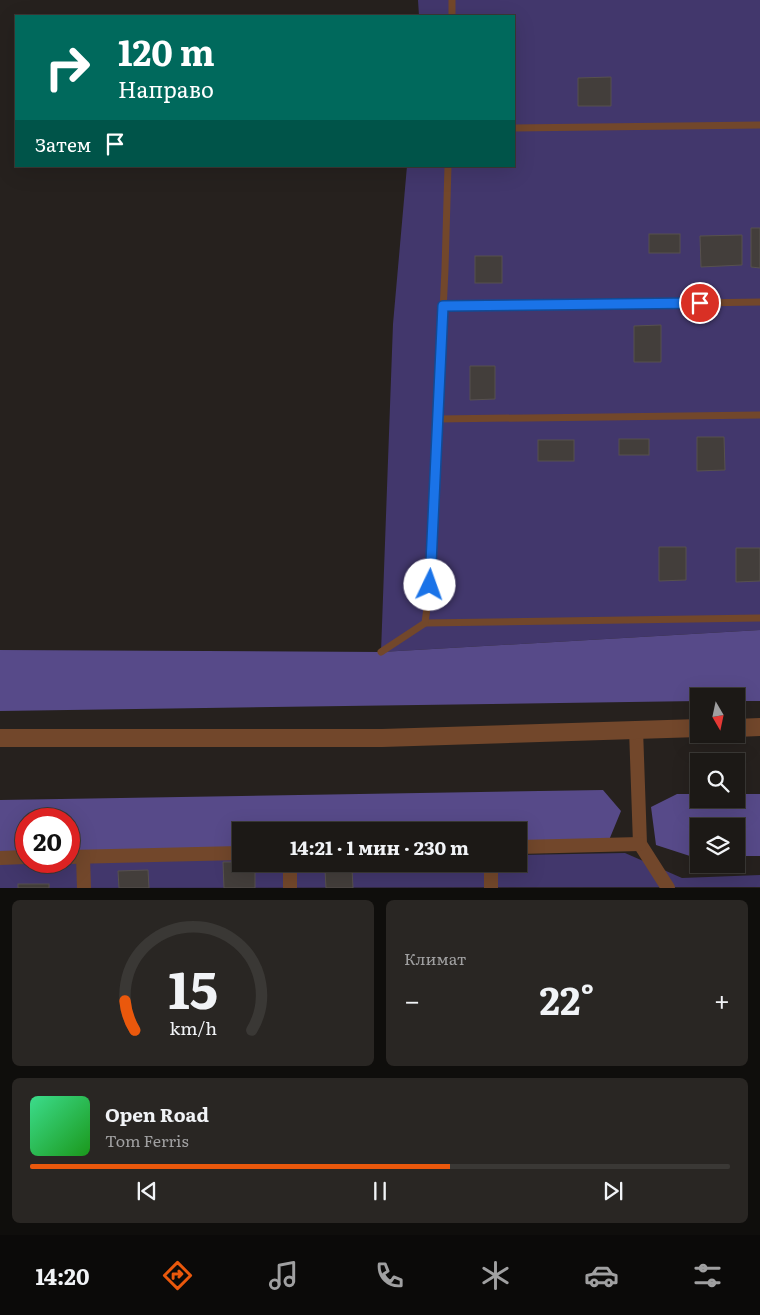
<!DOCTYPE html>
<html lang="ru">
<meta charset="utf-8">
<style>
:root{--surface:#1c1916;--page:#292623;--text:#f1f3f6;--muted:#a0a0a1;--line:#3a3835;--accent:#ea580c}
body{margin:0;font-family:Literata,serif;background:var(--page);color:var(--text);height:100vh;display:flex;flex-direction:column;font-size:19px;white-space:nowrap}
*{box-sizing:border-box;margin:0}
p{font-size:16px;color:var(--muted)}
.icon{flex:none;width:28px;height:28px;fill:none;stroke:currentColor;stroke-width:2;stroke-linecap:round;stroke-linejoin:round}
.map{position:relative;height:888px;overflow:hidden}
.drawer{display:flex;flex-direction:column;gap:12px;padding:12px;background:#0f0e0c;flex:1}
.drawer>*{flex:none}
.hud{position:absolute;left:15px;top:15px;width:500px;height:152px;border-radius:0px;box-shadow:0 5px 20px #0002,0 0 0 1px var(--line);background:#00695c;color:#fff;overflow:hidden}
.needle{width:32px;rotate:171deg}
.buttons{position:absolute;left:690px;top:688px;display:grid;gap:10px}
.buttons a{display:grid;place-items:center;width:55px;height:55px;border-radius:0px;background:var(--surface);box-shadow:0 5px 20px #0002,0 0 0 1px var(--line);font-size:25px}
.speed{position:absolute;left:15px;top:808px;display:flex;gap:10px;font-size:25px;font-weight:700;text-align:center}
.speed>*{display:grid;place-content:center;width:65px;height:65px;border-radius:50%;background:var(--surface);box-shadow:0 5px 20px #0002,0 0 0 1px var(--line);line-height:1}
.speed .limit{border:8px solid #d22;background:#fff;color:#111}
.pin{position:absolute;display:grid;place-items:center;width:42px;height:42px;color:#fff;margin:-21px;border:2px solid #fff;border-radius:50%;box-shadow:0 1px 5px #0007}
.me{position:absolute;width:55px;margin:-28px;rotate:3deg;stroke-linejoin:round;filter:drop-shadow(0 0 4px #0008)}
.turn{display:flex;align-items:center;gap:18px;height:105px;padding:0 20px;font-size:22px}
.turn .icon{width:65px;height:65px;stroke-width:2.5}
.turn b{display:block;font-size:35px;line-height:42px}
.then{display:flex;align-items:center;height:48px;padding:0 20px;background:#0003;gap:10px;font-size:19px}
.big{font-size:38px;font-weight:700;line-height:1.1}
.drawer .card{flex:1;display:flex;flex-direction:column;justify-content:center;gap:8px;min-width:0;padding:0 18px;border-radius:8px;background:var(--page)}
.drawer .dial{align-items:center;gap:0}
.dial svg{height:130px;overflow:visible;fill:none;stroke:var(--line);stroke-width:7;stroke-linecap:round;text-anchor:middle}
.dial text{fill:var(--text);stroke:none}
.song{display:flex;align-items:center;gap:15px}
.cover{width:60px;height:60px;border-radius:8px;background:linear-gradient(135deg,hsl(150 70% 55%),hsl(120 70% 35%))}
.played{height:5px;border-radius:2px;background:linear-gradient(90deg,var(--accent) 60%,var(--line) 60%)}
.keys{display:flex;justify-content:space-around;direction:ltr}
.heat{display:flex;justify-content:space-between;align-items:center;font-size:28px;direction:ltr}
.drawer .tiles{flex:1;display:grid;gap:12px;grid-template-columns:1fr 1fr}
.card:last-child{grid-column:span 2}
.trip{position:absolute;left:232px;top:822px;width:295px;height:50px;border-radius:0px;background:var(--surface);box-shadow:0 5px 20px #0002,0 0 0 1px var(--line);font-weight:700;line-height:50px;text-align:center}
.dock{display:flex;height:80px;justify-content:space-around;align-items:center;background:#0b0a09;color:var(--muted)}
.dock .icon{width:35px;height:35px}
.dock .current{color:var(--accent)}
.dock b{font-size:22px;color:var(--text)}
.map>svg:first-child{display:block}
</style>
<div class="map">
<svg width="760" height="888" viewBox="0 0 760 888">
<rect width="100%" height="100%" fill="#26211e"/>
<!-- green -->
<g fill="#42376c">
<polygon points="418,0 760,0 760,630 381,652 393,324 407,166 514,166 514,16 419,16"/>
<polygon points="625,853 682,878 760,875 760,887 0,888 0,861 241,858 241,864 519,864 519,855"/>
</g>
<!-- forest -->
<g fill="#574a89">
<polygon points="760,630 760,701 736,701 736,696 699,696 699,701 0,711 0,650 381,652"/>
<polygon points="603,790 621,811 607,845 519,846 519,831 241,831 241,850 69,852 69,819 26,819 26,852 0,853 0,800"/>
<polygon points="677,794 699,794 699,799 736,799 736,794 760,794 760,856 736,856 736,826 699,826 699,857 693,857 656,845 651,807"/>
</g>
<!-- building -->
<g fill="#433e3b" stroke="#57514e">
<polygon points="611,77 611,106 578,106 578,78"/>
<polygon points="751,228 760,228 760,268 751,267"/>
<rect x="649" y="234" width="31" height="19"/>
<polygon points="742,235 742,265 701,267 700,236"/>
<rect x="475" y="256" width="27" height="27"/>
<polygon points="661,325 661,362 634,362 634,326"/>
<polygon points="470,366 495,366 495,399 470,400"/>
<polygon points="697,437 724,437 725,470 697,471"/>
<rect x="619" y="439" width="30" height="16"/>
<rect x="538" y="440" width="36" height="21"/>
<polygon points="659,547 686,547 686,580 659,581"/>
<polygon points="736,548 760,548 760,581 736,582"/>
<polygon points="223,862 241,862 241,864 255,864 255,888 224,888"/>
<polygon points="352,869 353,888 326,888 325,870"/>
<polygon points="148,870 149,888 119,888 118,871"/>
<rect x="18" y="884" width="31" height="4"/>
</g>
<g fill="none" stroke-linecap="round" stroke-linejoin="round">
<!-- service -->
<g stroke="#72472b" stroke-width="7">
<polyline points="452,16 452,0"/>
<polyline points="514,128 760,125"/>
<polyline points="443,307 760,302"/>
<polyline points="438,419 760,415"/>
<polyline points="425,623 760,618"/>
<polyline points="381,652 425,623 430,585 445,269 448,166"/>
</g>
<!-- minor -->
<g stroke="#72472b" stroke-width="14">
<polyline points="636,729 640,844 668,888"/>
<polyline points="519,847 640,844"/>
<polyline points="69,857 241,853"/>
<polyline points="83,857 84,888"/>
<polyline points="0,858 26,857"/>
<polyline points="290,864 290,888"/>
<polyline points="491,864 491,888"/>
</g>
<!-- tertiary -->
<g stroke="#72472b" stroke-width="18">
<polyline points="736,728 760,727"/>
<polyline points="0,738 382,738 699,728"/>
</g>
</g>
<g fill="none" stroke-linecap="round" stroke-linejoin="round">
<!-- route casing -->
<g stroke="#114b97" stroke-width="12">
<polyline id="route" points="430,585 443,306 700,303"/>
</g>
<!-- route -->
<use href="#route" stroke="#1a73e8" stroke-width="9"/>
</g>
</svg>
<div class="buttons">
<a><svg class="needle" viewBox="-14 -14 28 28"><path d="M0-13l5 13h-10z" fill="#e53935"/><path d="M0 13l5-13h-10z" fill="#a0a0a1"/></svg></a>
<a><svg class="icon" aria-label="search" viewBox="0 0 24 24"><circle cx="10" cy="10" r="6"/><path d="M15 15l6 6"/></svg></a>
<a><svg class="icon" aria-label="layers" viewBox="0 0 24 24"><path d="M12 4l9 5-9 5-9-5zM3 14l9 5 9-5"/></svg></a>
</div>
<div class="speed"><div class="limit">20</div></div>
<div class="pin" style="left:700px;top:303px;background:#d93025"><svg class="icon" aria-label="arrive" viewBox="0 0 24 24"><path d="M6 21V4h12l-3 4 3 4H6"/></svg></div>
<svg class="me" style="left:430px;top:585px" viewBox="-20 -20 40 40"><circle r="19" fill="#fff"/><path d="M0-13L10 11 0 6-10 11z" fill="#1a73e8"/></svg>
<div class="trip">14:21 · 1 мин · 230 m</div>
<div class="hud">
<div class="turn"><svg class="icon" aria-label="right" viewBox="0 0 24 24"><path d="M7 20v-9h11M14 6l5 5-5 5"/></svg><div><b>120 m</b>Направо</div></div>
<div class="then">Затем<svg class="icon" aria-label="arrive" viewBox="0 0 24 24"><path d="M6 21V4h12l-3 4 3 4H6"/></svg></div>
</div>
</div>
<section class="drawer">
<div class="tiles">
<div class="card dial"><svg viewBox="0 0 100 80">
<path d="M14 69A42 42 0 1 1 86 69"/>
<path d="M14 69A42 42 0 0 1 8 51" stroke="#ea580c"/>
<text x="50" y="56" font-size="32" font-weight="700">15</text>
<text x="50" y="72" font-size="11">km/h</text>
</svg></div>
<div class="card"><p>Климат</p>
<div class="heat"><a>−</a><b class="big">22°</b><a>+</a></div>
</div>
<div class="card">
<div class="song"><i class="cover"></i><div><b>Open Road</b><p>Tom Ferris</p></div></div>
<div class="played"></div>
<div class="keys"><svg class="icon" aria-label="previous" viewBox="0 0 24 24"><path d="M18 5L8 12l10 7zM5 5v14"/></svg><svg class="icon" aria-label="pause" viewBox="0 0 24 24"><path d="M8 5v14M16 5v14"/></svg><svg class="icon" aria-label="next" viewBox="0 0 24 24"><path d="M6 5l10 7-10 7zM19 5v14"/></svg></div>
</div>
</div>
</section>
<nav class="dock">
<b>14:20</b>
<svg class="icon current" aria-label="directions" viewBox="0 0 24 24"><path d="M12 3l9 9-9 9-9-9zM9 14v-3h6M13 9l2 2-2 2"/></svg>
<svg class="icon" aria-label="music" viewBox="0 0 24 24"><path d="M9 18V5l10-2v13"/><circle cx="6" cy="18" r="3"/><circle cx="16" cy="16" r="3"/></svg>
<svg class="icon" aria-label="phone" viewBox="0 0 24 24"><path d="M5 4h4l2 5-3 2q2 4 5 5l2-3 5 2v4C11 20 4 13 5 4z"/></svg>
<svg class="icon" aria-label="climate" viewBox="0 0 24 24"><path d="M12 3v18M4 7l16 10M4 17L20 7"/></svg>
<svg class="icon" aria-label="car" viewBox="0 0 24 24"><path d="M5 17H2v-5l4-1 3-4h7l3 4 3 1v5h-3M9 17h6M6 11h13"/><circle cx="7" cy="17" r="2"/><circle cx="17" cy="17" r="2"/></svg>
<svg class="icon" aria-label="filters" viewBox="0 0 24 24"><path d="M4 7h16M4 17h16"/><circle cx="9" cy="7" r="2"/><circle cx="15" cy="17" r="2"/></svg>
</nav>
